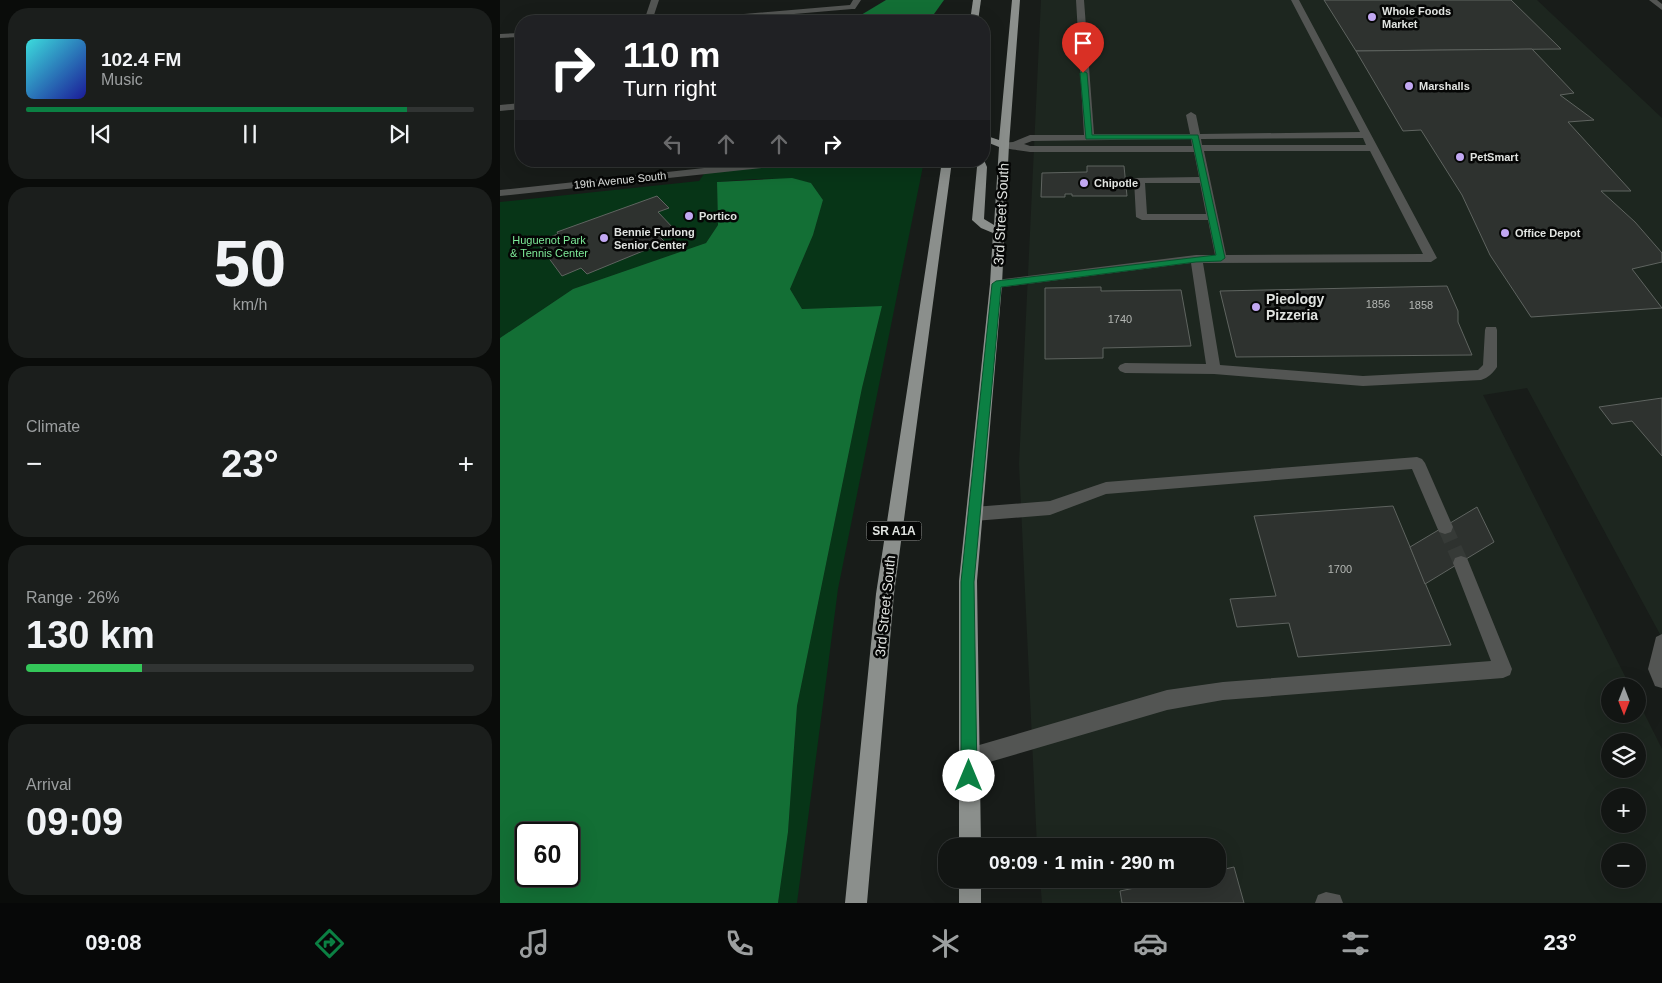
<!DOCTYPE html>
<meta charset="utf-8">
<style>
:root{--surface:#121513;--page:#1b1e1c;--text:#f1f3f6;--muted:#9c9fa0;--line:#313433;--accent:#0b8043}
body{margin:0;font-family:Arial,sans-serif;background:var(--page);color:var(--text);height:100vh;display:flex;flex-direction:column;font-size:19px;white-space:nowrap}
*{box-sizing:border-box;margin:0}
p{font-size:16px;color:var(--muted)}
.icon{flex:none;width:28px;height:28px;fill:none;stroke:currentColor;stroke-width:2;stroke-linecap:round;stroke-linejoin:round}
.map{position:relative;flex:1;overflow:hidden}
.panel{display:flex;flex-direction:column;gap:8px;padding:8px;background:#0a0c0a;width:500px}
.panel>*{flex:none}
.banner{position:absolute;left:15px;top:15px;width:475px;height:152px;border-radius:20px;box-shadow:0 5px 20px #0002,0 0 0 1px var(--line);background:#202124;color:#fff;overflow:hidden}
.needle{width:32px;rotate:180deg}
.buttons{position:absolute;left:1101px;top:678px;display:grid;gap:10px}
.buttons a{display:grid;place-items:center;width:45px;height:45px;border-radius:50%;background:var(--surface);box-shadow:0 5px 20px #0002,0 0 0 1px var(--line);font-size:25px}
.speed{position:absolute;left:15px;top:822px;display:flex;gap:10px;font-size:25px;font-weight:700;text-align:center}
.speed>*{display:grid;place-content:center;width:65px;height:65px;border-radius:50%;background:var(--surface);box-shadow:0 5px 20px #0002,0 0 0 1px var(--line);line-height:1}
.speed .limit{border:2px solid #111;border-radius:8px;background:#fff;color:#111}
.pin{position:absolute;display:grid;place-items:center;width:42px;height:42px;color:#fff;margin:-51px -21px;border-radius:50% 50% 50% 0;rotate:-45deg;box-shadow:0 0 5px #0007}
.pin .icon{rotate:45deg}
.me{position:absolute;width:55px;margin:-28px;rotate:0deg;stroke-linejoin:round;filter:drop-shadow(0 0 4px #0008)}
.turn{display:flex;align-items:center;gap:18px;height:105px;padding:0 25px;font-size:22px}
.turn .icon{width:65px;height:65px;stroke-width:2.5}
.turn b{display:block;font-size:35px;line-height:42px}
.lanes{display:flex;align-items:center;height:48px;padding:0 25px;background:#0003;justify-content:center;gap:25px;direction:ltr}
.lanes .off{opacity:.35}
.big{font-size:38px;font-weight:600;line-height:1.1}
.panel .card{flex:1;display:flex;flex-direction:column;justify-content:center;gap:8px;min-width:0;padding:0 18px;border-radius:20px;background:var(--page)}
.panel .dial{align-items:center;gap:0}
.dial b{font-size:65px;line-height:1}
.song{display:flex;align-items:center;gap:15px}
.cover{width:60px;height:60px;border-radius:8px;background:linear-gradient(135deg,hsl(180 70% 55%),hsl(240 70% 35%))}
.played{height:5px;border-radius:2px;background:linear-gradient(90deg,var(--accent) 85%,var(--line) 85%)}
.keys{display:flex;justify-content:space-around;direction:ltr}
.heat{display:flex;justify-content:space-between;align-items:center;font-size:28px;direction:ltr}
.charge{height:8px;border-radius:4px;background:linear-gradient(90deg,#34c759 26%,var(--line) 0)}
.trip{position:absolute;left:438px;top:838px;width:288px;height:50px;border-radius:20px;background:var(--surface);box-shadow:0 5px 20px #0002,0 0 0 1px var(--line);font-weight:600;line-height:50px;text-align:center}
.tab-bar{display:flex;height:80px;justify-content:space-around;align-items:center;background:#070808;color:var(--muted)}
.tab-bar .icon{width:35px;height:35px}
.tab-bar .selected{color:var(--accent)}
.tab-bar b{font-size:22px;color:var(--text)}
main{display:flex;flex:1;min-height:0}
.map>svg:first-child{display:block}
</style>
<main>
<section class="panel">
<div class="card">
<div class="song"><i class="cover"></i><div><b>102.4 FM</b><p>Music</p></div></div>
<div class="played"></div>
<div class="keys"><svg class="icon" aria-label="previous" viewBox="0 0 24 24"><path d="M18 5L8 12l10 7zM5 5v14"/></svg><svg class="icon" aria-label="pause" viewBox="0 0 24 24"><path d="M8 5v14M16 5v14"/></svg><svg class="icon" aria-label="next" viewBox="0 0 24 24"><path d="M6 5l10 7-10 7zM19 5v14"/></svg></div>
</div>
<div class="card dial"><b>50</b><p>km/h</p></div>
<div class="card"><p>Climate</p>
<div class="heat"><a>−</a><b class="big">23°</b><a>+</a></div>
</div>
<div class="card"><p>Range · 26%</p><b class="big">130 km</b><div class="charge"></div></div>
<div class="card"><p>Arrival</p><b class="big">09:09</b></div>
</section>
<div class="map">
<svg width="1162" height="903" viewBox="0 0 1162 903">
<rect width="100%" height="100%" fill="#181c19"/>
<!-- built -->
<path fill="#1d261f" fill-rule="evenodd" d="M541 0H1037L1162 118V638L1027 388 983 395 1130 686H1110V714H1138V701L1162 749V903H542L540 879H716V846H537L519 464ZM1110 741H1138V769H1110ZM1110 796H1138V824H1110ZM1110 851H1138V879H1110Z"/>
<!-- green -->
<path fill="#073517" d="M213 161H424L338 589 297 903H278L288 832 297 706 362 388 382 306 302 309 290 289 313 235 323 200 311 183C281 176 247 179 217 182L218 225 206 243 73 289 0 338V202L199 181Z"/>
<!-- water -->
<g fill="#136f35" fill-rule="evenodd">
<polygon points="386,0 444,0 429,21 351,21"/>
<path d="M292 178 311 183 323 200 313 235 290 289 302 309 382 306 362 388 297 706 288 832 278 903H0V338L73 289 206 243 218 225 217 182ZM26 834H69V876H26Z"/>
</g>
<!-- building -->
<g fill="#2e322f" stroke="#5f6460">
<polygon points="824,0 1011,0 1061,49 856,51"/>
<polygon points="1032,49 1074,93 1060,95 1094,120 1068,122 1131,191 1101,191 1135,222 1162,253 1162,262 1132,269 1162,308 1031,317 990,255 962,195 921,130 903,131 856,51"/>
<polygon points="587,166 624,166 627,196 572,196 572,194 565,194 565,197 541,197 542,173 587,172"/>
<polygon points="157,196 169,208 158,212 174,229 158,235 165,242 87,274 81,268 62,276 37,242 58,234 57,232"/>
<polygon points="947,286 958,311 958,322 972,355 736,357 720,291"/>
<polygon points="601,287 601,291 681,290 691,346 603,348 603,358 545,359 545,288"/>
<polygon points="1162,398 1162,456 1132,421 1112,424 1099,407"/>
<polygon points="893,506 951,645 798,657 789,623 737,627 730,599 776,596 754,516"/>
<polygon points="977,507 994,542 925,584 910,547"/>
<polygon points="734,867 744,903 622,903 620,891 678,879 716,879 716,871"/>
</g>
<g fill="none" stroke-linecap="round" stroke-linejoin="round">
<!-- minor-tunnel -->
<polyline stroke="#363a37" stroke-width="15" stroke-dasharray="15 8" stroke-linecap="butt" points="945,527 961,563"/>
<!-- minor -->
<g fill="#535553" fill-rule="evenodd">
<polygon points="151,0 159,0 152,21 144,21"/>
<polygon points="353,0 361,0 355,9 352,9 211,21 182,21 186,19 350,5"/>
<path d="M576 0H584L594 134H690L686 115 691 112 696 115 700 134 860 132 791 0H799L937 258 931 262 703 263 720 365 863 376 978 370 983 365 985 330 986 327H996L997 330V367C993 373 988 378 981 380L863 386 714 374 625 373 620 371 618 368 620 365 625 363 706 364 691 263 496 288 492 287 490 284 496 280 696 255H715L708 220H642L636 217 634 180 635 178 699 177 694 152H530C521 150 506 150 499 145L500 143 513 142 530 135H584ZM863 138 866 145H702L701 139ZM691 139 692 146H530L524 144 532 141ZM704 151H870L923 254 726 255ZM645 183H700L706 214H647Z"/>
<polygon points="1149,0 1157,0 1162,4 1162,10"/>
<polygon points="21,33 21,37 0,38 0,34"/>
<polygon points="21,103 21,109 0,111 0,105"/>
<polygon points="268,161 304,161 299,164 0,196 0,190"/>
<polygon points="917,457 922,459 925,463 953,527 951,532 945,534 939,532 912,469 606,494 550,515 474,521 468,519 466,514 468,509 474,507 550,501 606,482"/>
<polygon points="961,556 967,558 969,563 1012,669 1010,675 1003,678 723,700 667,710 469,768 462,765 459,758 462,751 469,748 667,690 723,682 991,661 953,563 955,558"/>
<polygon points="1162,634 1162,688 1155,686 1148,669 1156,637"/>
<polygon points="826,892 840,895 843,903 815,903 818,895"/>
</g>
<!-- major -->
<g fill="#8b8f8c" fill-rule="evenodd">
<polygon points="473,0 481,0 478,21 470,21"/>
<polygon points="512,0 520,0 509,145 502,284 477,581 481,846 459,846 459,581 490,284 493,233 481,228 472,220 477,167 474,161 484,160 487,167 484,219 494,225 499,147 484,141 484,135 499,140"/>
<polygon points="484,75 489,78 489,98 484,101"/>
<polygon points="442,161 452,161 394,594 367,903 345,903 376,594"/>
<rect x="459" y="879" width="22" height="24"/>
</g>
</g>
<!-- route -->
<polygon fill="#0b8043" stroke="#07532c" points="583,71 587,73 592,135 698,135 725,258 721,261 696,262 501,287 474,582 477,776 474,781 469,784 464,781 461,776 461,582 492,284 496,281 716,255 692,139 586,139 580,73"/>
<!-- markers -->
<g fill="#c2a8f2" stroke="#050605" stroke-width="2">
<circle cx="872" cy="17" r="5"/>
<circle cx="909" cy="86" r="5"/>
<circle cx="960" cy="157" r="5"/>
<circle cx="584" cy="183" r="5"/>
<circle cx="189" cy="216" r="5"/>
<circle cx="1005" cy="233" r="5"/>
<circle cx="104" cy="238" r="5"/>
<circle cx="756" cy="307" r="5"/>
</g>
<g text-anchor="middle" stroke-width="5" stroke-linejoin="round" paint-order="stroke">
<!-- far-poi labels -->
<g font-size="11" font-weight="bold" fill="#e0e3e0" stroke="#050605" text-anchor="start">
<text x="882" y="15">Whole Foods<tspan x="882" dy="13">Market</tspan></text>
<text x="919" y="90">Marshalls</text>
<text x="970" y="161">PetSmart</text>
<text x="594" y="187">Chipotle</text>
<text x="199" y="220">Portico</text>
<text x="114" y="236">Bennie Furlong<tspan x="114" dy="13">Senior Center</tspan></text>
<text x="1015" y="237">Office Depot</text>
</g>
<!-- far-street labels -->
<g font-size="11" fill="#e0e3e0" stroke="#050605">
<text transform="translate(120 180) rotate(-6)" y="4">19th Avenue South</text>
</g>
<!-- far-park labels -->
<g font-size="11" fill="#7eeb99" stroke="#050605">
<text x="49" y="244">Huguenot Park<tspan x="49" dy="13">&amp; Tennis Center</tspan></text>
</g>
<!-- number labels -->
<g font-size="11" fill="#b4b7b4">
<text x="878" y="308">1856</text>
<text x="921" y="309">1858</text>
<text x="620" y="323">1740</text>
<text x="840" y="573">1700</text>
</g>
<!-- shield labels -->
<rect fill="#050605" stroke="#9ea19e" stroke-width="1" x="366.5" y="521.5" width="55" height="19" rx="4"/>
<g font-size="12" font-weight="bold" fill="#e0e3e0">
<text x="394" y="535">SR A1A</text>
</g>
<!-- street labels -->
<g font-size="14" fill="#e0e3e0" stroke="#050605">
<text transform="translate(501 214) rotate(-87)" y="5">3rd Street South</text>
<text transform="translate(385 606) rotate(-84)" y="5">3rd Street South</text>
</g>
<!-- poi labels -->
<g font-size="14" font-weight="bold" fill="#e0e3e0" stroke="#050605" text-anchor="start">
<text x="766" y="304">Pieology<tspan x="766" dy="16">Pizzeria</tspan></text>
</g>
</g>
</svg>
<div class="buttons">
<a><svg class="needle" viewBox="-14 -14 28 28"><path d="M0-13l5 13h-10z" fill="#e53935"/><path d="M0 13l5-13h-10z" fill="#9c9fa0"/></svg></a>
<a><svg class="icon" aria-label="layers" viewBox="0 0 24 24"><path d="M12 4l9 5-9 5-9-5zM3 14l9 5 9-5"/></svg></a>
<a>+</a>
<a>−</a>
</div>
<div class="speed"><div class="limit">60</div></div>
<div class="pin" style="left:583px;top:73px;background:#d93025"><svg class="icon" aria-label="arrive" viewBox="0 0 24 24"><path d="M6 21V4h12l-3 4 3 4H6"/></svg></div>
<svg class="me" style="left:469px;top:776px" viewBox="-20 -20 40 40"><circle r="19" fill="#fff"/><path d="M0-13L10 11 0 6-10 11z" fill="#0b8043"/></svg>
<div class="trip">09:09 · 1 min · 290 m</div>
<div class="banner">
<div class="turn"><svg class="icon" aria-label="right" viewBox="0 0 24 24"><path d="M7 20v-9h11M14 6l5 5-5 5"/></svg><div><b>110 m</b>Turn right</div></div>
<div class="lanes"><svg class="icon off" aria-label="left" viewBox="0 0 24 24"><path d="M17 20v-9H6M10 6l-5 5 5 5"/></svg><svg class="icon off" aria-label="ahead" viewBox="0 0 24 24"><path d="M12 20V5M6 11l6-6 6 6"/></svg><svg class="icon off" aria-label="ahead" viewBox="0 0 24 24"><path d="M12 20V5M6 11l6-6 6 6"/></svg><svg class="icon" aria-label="right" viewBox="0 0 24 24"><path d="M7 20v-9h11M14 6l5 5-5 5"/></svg></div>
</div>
</div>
</main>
<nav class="tab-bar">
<b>09:08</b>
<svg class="icon selected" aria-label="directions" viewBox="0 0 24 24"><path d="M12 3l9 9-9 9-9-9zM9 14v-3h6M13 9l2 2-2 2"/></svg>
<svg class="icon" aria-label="music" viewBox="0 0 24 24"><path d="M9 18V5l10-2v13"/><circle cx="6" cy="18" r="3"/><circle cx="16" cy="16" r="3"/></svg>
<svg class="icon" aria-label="phone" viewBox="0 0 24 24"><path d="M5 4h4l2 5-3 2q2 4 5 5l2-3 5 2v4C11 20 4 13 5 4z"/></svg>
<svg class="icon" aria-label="climate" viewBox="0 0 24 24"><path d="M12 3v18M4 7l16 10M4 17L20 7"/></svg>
<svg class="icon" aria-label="car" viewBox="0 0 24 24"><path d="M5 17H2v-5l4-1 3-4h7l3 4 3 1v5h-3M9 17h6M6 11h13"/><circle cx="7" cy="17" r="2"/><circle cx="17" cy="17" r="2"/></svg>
<svg class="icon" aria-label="filters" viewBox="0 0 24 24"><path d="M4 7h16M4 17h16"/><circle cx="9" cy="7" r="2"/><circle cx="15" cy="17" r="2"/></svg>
<b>23°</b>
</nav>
